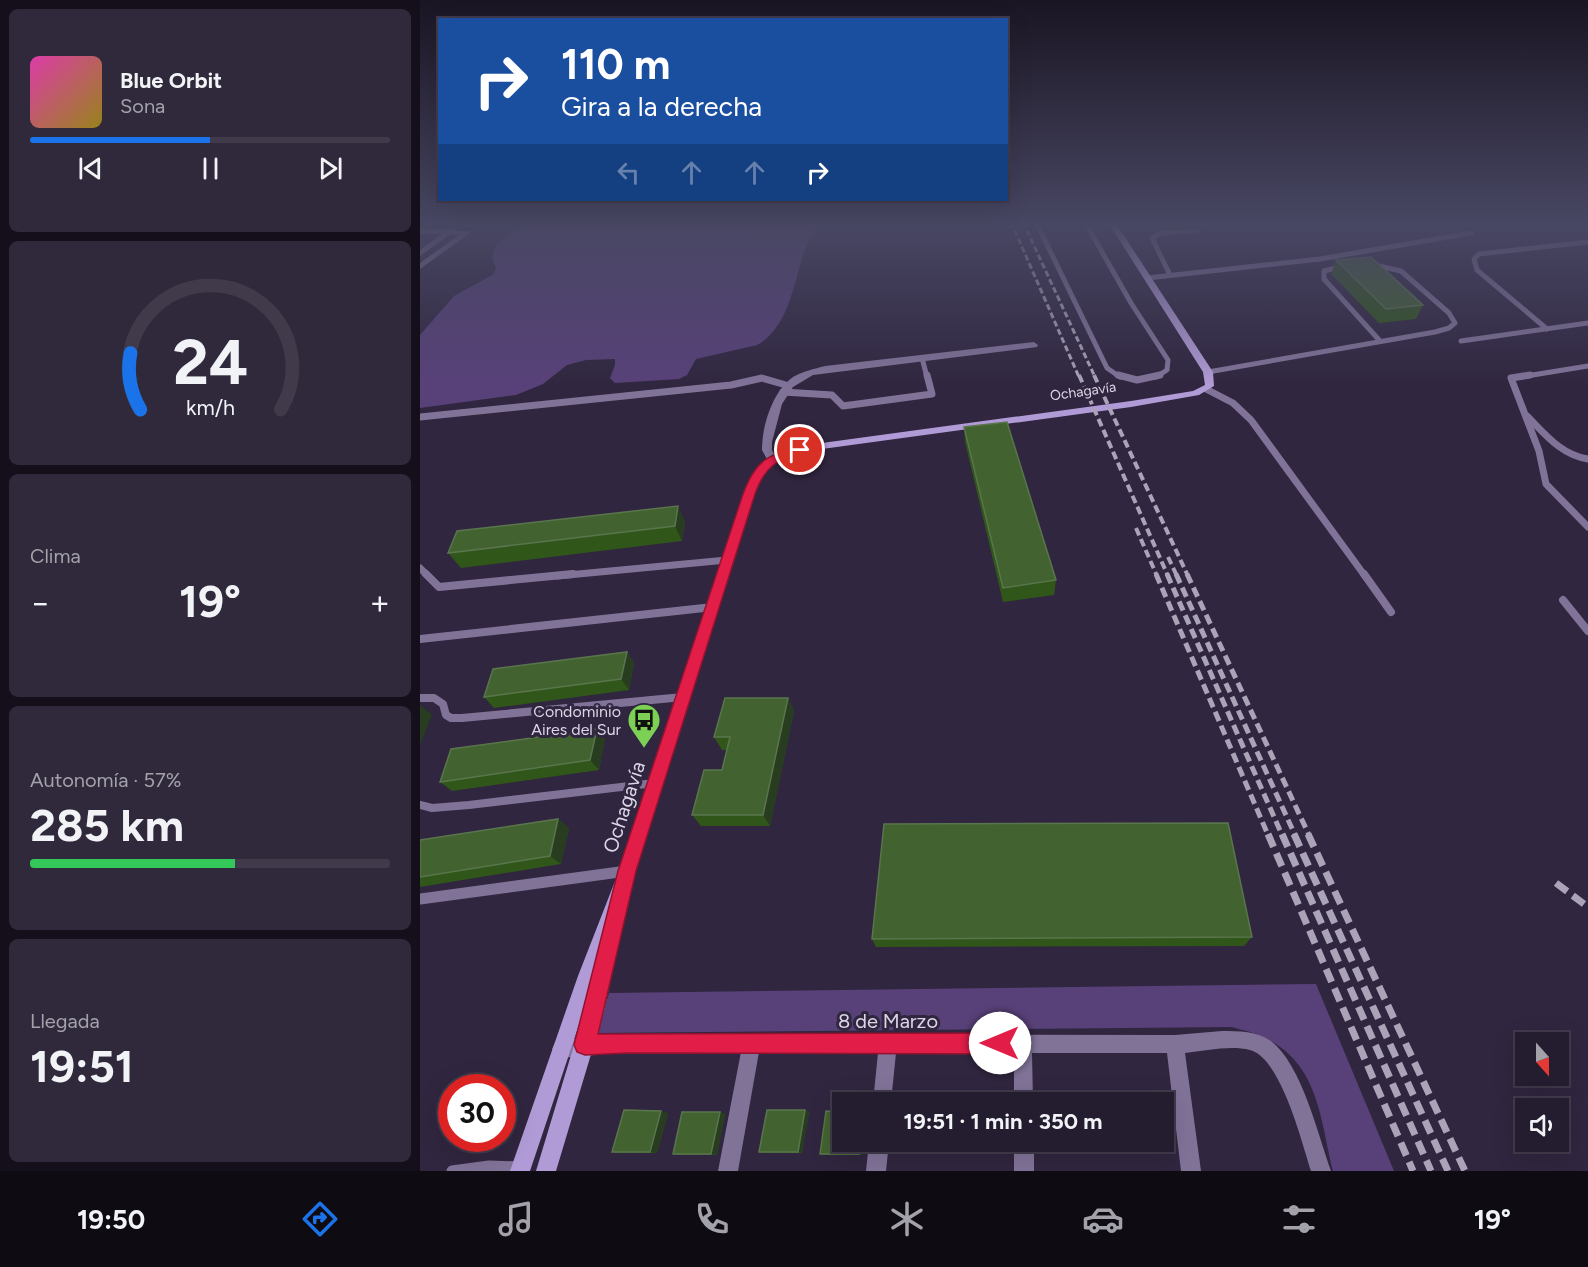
<!DOCTYPE html>
<html lang="es">
<meta charset="utf-8">
<style>
:root{--surface:#241c2f;--page:#30293b;--text:#f1f3f6;--muted:#a3a1aa;--line:#413a4b;--accent:#1a73e8}
body{margin:0;font-family:Figtree,sans-serif;background:var(--page);color:var(--text);height:100vh;display:flex;flex-direction:column;font-size:22px;white-space:nowrap}
*{box-sizing:border-box;margin:0}
p{font-size:20px;color:var(--muted)}
.icon{flex:none;width:33px;height:33px;fill:none;stroke:currentColor;stroke-width:2;stroke-linecap:round;stroke-linejoin:round}
.map{position:relative;flex:1;overflow:hidden}
.side{display:flex;flex-direction:column;gap:9px;padding:9px;background:#140f1a;width:420px}
.side>*{flex:none}
.banner{position:absolute;left:18px;top:18px;width:570px;height:183px;border-radius:0px;box-shadow:0 6px 24px #0002,0 0 0 2px var(--line);background:#1a4fa0;color:#fff;overflow:hidden}
.needle{width:39px;rotate:159deg}
.tools{position:absolute;left:1095px;top:1032px;display:grid;gap:12px}
.tools a{display:grid;place-items:center;width:54px;height:54px;border-radius:0px;background:var(--surface);box-shadow:0 6px 24px #0002,0 0 0 2px var(--line);font-size:30px}
.speed{position:absolute;left:18px;top:1074px;display:flex;gap:12px;font-size:30px;font-weight:700;text-align:center}
.speed>*{display:grid;place-content:center;width:78px;height:78px;border-radius:50%;background:var(--surface);box-shadow:0 6px 24px #0002,0 0 0 2px var(--line);line-height:1}
.speed .limit{border:9px solid #d22;background:#fff;color:#111}
.pin{position:absolute;display:grid;place-items:center;width:51px;height:51px;color:#fff;margin:-26px;border:3px solid #fff;border-radius:50%;box-shadow:0 2px 6px #0007}
.me{position:absolute;width:66px;margin:-33px;rotate:270deg;stroke-linejoin:round;filter:drop-shadow(0 0 4px #0008)}
.turn{display:flex;align-items:center;gap:21px;height:126px;padding:0 24px;font-size:27px}
.turn .icon{width:78px;height:78px;stroke-width:2.5}
.turn b{display:block;font-size:42px;line-height:51px}
.lanes{display:flex;align-items:center;height:57px;padding:0 24px;background:#0003;justify-content:center;gap:30px;direction:ltr}
.lanes .off{opacity:.35}
.big{font-size:45px;font-weight:700;line-height:1.1}
.side .widget{flex:1;display:flex;flex-direction:column;justify-content:center;gap:9px;min-width:0;padding:0 21px;border-radius:9px;background:var(--page)}
.side .dial{align-items:center;gap:0}
.dial svg{height:156px;overflow:visible;fill:none;stroke:var(--line);stroke-width:7;stroke-linecap:round;text-anchor:middle}
.dial text{fill:var(--text);stroke:none}
.song{display:flex;align-items:center;gap:18px}
.cover{width:72px;height:72px;border-radius:9px;background:linear-gradient(135deg,hsl(320 70% 55%),hsl(50 70% 35%))}
.played{height:6px;border-radius:3px;background:linear-gradient(90deg,var(--accent) 50%,var(--line) 50%)}
.keys{display:flex;justify-content:space-around;direction:ltr}
.heat{display:flex;justify-content:space-between;align-items:center;font-size:33px;direction:ltr}
.charge{height:9px;border-radius:4px;background:linear-gradient(90deg,#34c759 57%,var(--line) 0)}
.trip{position:absolute;left:412px;top:1092px;width:342px;height:60px;border-radius:0px;background:var(--surface);box-shadow:0 6px 24px #0002,0 0 0 2px var(--line);font-weight:700;line-height:60px;text-align:center}
.tab-bar{display:flex;height:96px;justify-content:space-around;align-items:center;background:#0e0b13;color:var(--muted)}
.tab-bar .icon{width:42px;height:42px}
.tab-bar .on{color:var(--accent)}
.tab-bar b{font-size:27px;color:var(--text)}
main{display:flex;flex:1;min-height:0}
.map>svg:first-child{display:block}
</style>
<main>
<section class="side">
<div class="widget">
<div class="song"><i class="cover"></i><div><b>Blue Orbit</b><p>Sona</p></div></div>
<div class="played"></div>
<div class="keys"><svg class="icon" aria-label="previous" viewBox="0 0 24 24"><path d="M18 5L8 12l10 7zM5 5v14"/></svg><svg class="icon" aria-label="pause" viewBox="0 0 24 24"><path d="M8 5v14M16 5v14"/></svg><svg class="icon" aria-label="next" viewBox="0 0 24 24"><path d="M6 5l10 7-10 7zM19 5v14"/></svg></div>
</div>
<div class="widget dial"><svg viewBox="0 0 100 80">
<path d="M14 69A42 42 0 1 1 86 69"/>
<path d="M14 69A42 42 0 0 1 9 40" stroke="#1a73e8"/>
<text x="50" y="56" font-size="32" font-weight="700">24</text>
<text x="50" y="72" font-size="11">km/h</text>
</svg></div>
<div class="widget"><p>Clima</p>
<div class="heat"><a>−</a><b class="big">19°</b><a>+</a></div>
</div>
<div class="widget"><p>Autonomía · 57%</p><b class="big">285 km</b><div class="charge"></div></div>
<div class="widget"><p>Llegada</p><b class="big">19:51</b></div>
</section>
<div class="map">
<svg width="1168" height="1171" viewBox="0 0 1168 1171">
<rect width="100%" height="100%" fill="#30263f"/>
<!-- green -->
<g fill="#584179">
<path d="M103 222H400C394 233 387 244 383 256 373 286 368 328 337 345L276 359 267 375 259 379 195 383 190 378 195 365V359L166 360 147 365 123 384 96 395 0 408V335L34 296 74 274 76 267C63 248 90 234 103 222Z"/>
<path d="M896 984 974 1171H913C900 1118 899 1063 843 1037 833 1032 822 1030 812 1027L177 1033 189 993Z"/>
</g>
<g fill="none" stroke-linecap="round" stroke-linejoin="round">
<!-- lane-far3 -->
<g stroke="#817398" stroke-width="5">
<polyline points="616,222 687,368 700,377"/>
<polyline points="665,222 711,303 748,360 747,370 736,377"/>
<polyline points="0,253 29,232 37,222"/>
<polyline points="924,266 904,271 904,279 960,341"/>
<polyline points="750,275 732,238 741,233 777,230"/>
<polyline points="727,278 900,259 1051,233"/>
<polyline points="1127,329 1057,270 1054,259 1059,254 1168,242"/>
<polyline points="1041,341 1168,323"/>
<polyline points="502,358 507,377"/>
<polyline points="788,372 1015,332 1029,328 1035,323 1029,313 981,271 954,265"/>
<polyline points="1100,377 1168,366"/>
</g>
<!-- lane-far2 -->
<g stroke="#817398" stroke-width="7">
<polyline points="698,375 717,380 740,375"/>
<polyline points="1110,375 1091,378 1119,451 1126,484 1168,527"/>
<polyline points="786,389 813,403 831,420 945,576"/>
<polyline points="363,392 412,395 423,406 512,394 507,375"/>
<path d="M1107 416C1125 434 1141 455 1168 459"/>
<polyline points="0,417 311,385 342,378 366,385"/>
<polyline points="0,568 8,576"/>
<polyline points="137,576 307,560"/>
</g>
<!-- lane-far1 -->
<g stroke="#817398" stroke-width="8">
<polyline points="6,574 19,587 153,574"/>
<polyline points="944,574 971,612"/>
<polyline points="1143,600 1168,631"/>
<polyline points="0,639 293,607"/>
<polyline points="0,698 14,698 23,704 26,715 31,718 42,718 263,697"/>
<polyline points="0,805 12,808 49,805 235,783"/>
</g>
<!-- lane -->
<g stroke="#817398" stroke-width="11">
<polyline points="0,899 207,871"/>
<polyline points="32,1171 69,1166 100,1167"/>
</g>
<!-- street -->
<g fill="#817398" fill-rule="evenodd">
<polygon points="0,229 46,231 50,233 0,269 0,263 39,235 0,233"/>
<path d="M614 342 618 345 617 347 393 375 373 387 362 404 352 442V450L357 459 356 461H348L342 450C342 426 352 392 373 377 383 371 394 369 405 366Z"/>
<path d="M802 1031C819 1031 837 1031 851 1041 882 1065 898 1135 911 1171H891C882 1143 861 1058 830 1050 810 1045 785 1051 765 1053L781 1171H761L747 1053H612L613 1102H594V1053H476L471 1102H453L458 1053 339 1052 318 1171H298L321 1052H209L141 1058 135 1055 132 1049 135 1043 141 1040 209 1034 755 1035Z"/>
<polygon points="449,1142 469,1142 466,1171 446,1171"/>
<rect x="594" y="1142" width="20" height="29"/>
</g>
<!-- secondary -->
<path fill="#b19bd6" fill-rule="evenodd" d="M688 222H695L793 372 794 386 779 395 711 407 380 452C356 459 343 471 334 494L215 871 201 908 205 915 184 1011 136 1171H116L171 989 110 1171H90L158 976 199 871 324 494C336 463 348 454 380 446L711 401 773 391 785 385 783 372Z"/>
<!-- rail-far3 -->
<g stroke="#aba4b8" stroke-width="3" stroke-dasharray="6 3" stroke-linecap="butt">
<polyline points="591,222 659,377"/>
<polyline points="603,222 675,377"/>
</g>
<!-- rail-far2 -->
<g stroke="#aba4b8" stroke-width="4" stroke-dasharray="8 4" stroke-linecap="butt">
<polyline points="659,375 748,576"/>
<polyline points="674,375 768,576"/>
<polyline points="716,528 737,576"/>
<polyline points="748,557 757,576"/>
</g>
<!-- rail-far1 -->
<g stroke="#aba4b8" stroke-width="5" stroke-dasharray="10 5" stroke-linecap="butt">
<polyline points="736,574 848,835"/>
<polyline points="747,574 862,835"/>
<polyline points="756,574 875,835"/>
<polyline points="767,574 889,835"/>
</g>
<!-- rail -->
<g stroke="#aba4b8" stroke-width="7" stroke-dasharray="14 7" stroke-linecap="butt">
<polyline points="848,834 993,1171"/>
<polyline points="862,834 1011,1171"/>
<polyline points="874,834 1028,1171"/>
<polyline points="888,834 1045,1171"/>
<polyline points="1136,883 1168,907"/>
</g>
</g>
<!-- wall -->
<g fill="#30561a">
<polygon points="745,222 790,222 789,227 752,231"/>
<polygon points="916,260 1003,305 996,319 959,323 911,274"/>
<polygon points="544,427 636,580 634,595 583,602 545,442"/>
<polygon points="265,521 262,541 41,568 28,553"/>
<polygon points="207,652 214,663 209,690 74,708 64,697"/>
<polygon points="368,698 374,711 350,826 281,826 272,815 302,770 307,750 302,750 294,737"/>
<polygon points="185,738 179,770 32,791 20,782"/>
<polygon points="138,819 149,828 141,864 0,887 0,840"/>
<polygon points="832,937 824,946 456,947 452,939"/>
<polygon points="385,1110 389,1112 382,1153 344,1153 339,1152"/>
<polygon points="300,1112 305,1114 297,1155 259,1155 253,1154"/>
<polygon points="248,1113 237,1153 200,1153 192,1152"/>
<polygon points="423,1142 443,1142 442,1155 404,1155 400,1154"/>
<polygon points="491,1142 530,1142 530,1152 492,1152 490,1151"/>
<polygon points="588,1142 588,1152 550,1151 549,1150"/>
<polygon points="637,1142 677,1142 677,1150 675,1151 637,1150"/>
<polygon points="697,1142 738,1142 739,1151 736,1152 698,1151"/>
</g>
<!-- shaded-wall -->
<g fill="#283d20">
<polygon points="0,222 12,222 0,231"/>
<polygon points="766,222 790,222 789,227 752,231 753,224"/>
<polygon points="258,506 265,521 262,541 255,526"/>
<polygon points="207,652 214,663 209,690 201,679"/>
<polygon points="368,698 374,711 350,826 343,815"/>
<polygon points="0,705 12,715 1,743 0,743"/>
<polygon points="177,729 185,738 179,770 170,760"/>
<polygon points="138,819 149,828 141,864 130,856"/>
<polygon points="385,1110 389,1112 382,1153 378,1152"/>
<polygon points="241,1111 248,1113 237,1153 230,1152"/>
<polygon points="300,1112 305,1114 297,1155 291,1154"/>
<polygon points="440,1142 443,1142 442,1155 439,1154"/>
</g>
<!-- building -->
<g fill="#426330" stroke="#5a754d" stroke-width="1.5">
<polygon points="951,257 1003,305 966,309 916,260"/>
<polygon points="587,422 636,580 583,588 544,427"/>
<polygon points="258,506 255,526 28,553 37,531"/>
<polygon points="207,652 201,679 64,697 73,669"/>
<polygon points="305,698 368,698 343,815 272,815 284,770 302,770 310,737 294,737"/>
<polygon points="177,729 170,760 20,782 31,749"/>
<polygon points="138,819 130,856 0,877 0,840"/>
<polygon points="808,823 832,937 452,939 464,824"/>
<polygon points="204,1110 241,1111 230,1152 192,1152"/>
<polygon points="347,1110 385,1110 378,1152 339,1152"/>
<polygon points="406,1111 423,1112 423,1142 440,1142 439,1154 400,1154"/>
<polygon points="262,1112 300,1112 291,1154 253,1154"/>
<polygon points="491,1142 529,1142 528,1151 490,1151"/>
<polygon points="549,1142 588,1142 588,1151 549,1150"/>
<polygon points="638,1142 677,1142 677,1150 639,1149"/>
<polygon points="699,1142 738,1142 739,1151 700,1150"/>
</g>
<!-- sky -->
<linearGradient id="sky" x2="0" y2="1"><stop stop-color="#1a1523"/><stop offset="0.58" stop-color="#484763"/><stop offset="1" stop-color="#484763" stop-opacity="0"/></linearGradient>
<rect width="1168" height="386" fill="url(#sky)"/>
<!-- route -->
<path fill="#e11d48" stroke="#92132f" stroke-width="1.5" d="M380 446 386 450 384 452C356 460 345 466 335 494L216 871 178 1034 580 1033 587 1036 590 1043 587 1051 580 1054 209 1053 165 1055 157 1052 154 1045 198 871 323 494C335 461 347 455 380 446Z"/>
<!-- icons -->
<defs>
<g id="bus-pin" transform="scale(1.725)"><path d="M0 17L-7.5 6A9.5 9.5 0 1 1 7.5 6Z" fill="#7cd155" stroke="#30263f"/><path d="M-5-6H5V4H4V6H2V4H-2V6H-4V4H-5ZM-3.5-4V0h7V-4ZM-3.5 1.2v1.5H-2V1.2ZM2 1.2v1.5H3.5V1.2Z" fill="#111"/></g>
</defs>
<g fill-rule="evenodd">
<use href="#bus-pin" x="224" y="720"/>
</g>
<g text-anchor="middle" stroke-width="6" stroke-linejoin="round" paint-order="stroke">
<!-- far-street labels -->
<g font-size="14" fill="#dcd6e7" stroke="#30263f">
<text transform="translate(663 391) rotate(-8)" y="5">Ochagavía</text>
</g>
<!-- poi labels -->
<g font-size="16" fill="#dcd6e7" stroke="#30263f" text-anchor="end">
<text x="201" y="717">Condominio<tspan x="201" dy="18">Aires del Sur</tspan></text>
</g>
<!-- near-street labels -->
<g font-size="20" fill="#dcd6e7" stroke="#30263f">
<text transform="translate(204 807) rotate(-72)" y="7">Ochagavía</text>
<text x="468" y="1028">8 de Marzo</text>
</g>
</g>
</svg>
<div class="tools">
<a><svg class="needle" viewBox="-14 -14 28 28"><path d="M0-13l5 13h-10z" fill="#e53935"/><path d="M0 13l5-13h-10z" fill="#a3a1aa"/></svg></a>
<a><svg class="icon" aria-label="sound" viewBox="0 0 24 24"><path d="M4 9h4l5-4v14l-5-4H4zM17 9q2 3 0 6"/></svg></a>
</div>
<div class="speed"><div class="limit">30</div></div>
<div class="pin" style="left:380px;top:450px;background:#d93025"><svg class="icon" aria-label="arrive" viewBox="0 0 24 24"><path d="M6 21V4h12l-3 4 3 4H6"/></svg></div>
<svg class="me" style="left:580px;top:1043px" viewBox="-20 -20 40 40"><circle r="19" fill="#fff"/><path d="M0-13L10 11 0 6-10 11z" fill="#e11d48"/></svg>
<div class="trip">19:51 · 1 min · 350 m</div>
<div class="banner">
<div class="turn"><svg class="icon" aria-label="right" viewBox="0 0 24 24"><path d="M7 20v-9h11M14 6l5 5-5 5"/></svg><div><b>110 m</b>Gira a la derecha</div></div>
<div class="lanes"><svg class="icon off" aria-label="left" viewBox="0 0 24 24"><path d="M17 20v-9H6M10 6l-5 5 5 5"/></svg><svg class="icon off" aria-label="ahead" viewBox="0 0 24 24"><path d="M12 20V5M6 11l6-6 6 6"/></svg><svg class="icon off" aria-label="ahead" viewBox="0 0 24 24"><path d="M12 20V5M6 11l6-6 6 6"/></svg><svg class="icon" aria-label="right" viewBox="0 0 24 24"><path d="M7 20v-9h11M14 6l5 5-5 5"/></svg></div>
</div>
</div>
</main>
<nav class="tab-bar">
<b>19:50</b>
<svg class="icon on" aria-label="directions" viewBox="0 0 24 24"><path d="M12 3l9 9-9 9-9-9zM9 14v-3h6M13 9l2 2-2 2"/></svg>
<svg class="icon" aria-label="music" viewBox="0 0 24 24"><path d="M9 18V5l10-2v13"/><circle cx="6" cy="18" r="3"/><circle cx="16" cy="16" r="3"/></svg>
<svg class="icon" aria-label="phone" viewBox="0 0 24 24"><path d="M5 4h4l2 5-3 2q2 4 5 5l2-3 5 2v4C11 20 4 13 5 4z"/></svg>
<svg class="icon" aria-label="climate" viewBox="0 0 24 24"><path d="M12 3v18M4 7l16 10M4 17L20 7"/></svg>
<svg class="icon" aria-label="car" viewBox="0 0 24 24"><path d="M5 17H2v-5l4-1 3-4h7l3 4 3 1v5h-3M9 17h6M6 11h13"/><circle cx="7" cy="17" r="2"/><circle cx="17" cy="17" r="2"/></svg>
<svg class="icon" aria-label="filters" viewBox="0 0 24 24"><path d="M4 7h16M4 17h16"/><circle cx="9" cy="7" r="2"/><circle cx="15" cy="17" r="2"/></svg>
<b>19°</b>
</nav>
